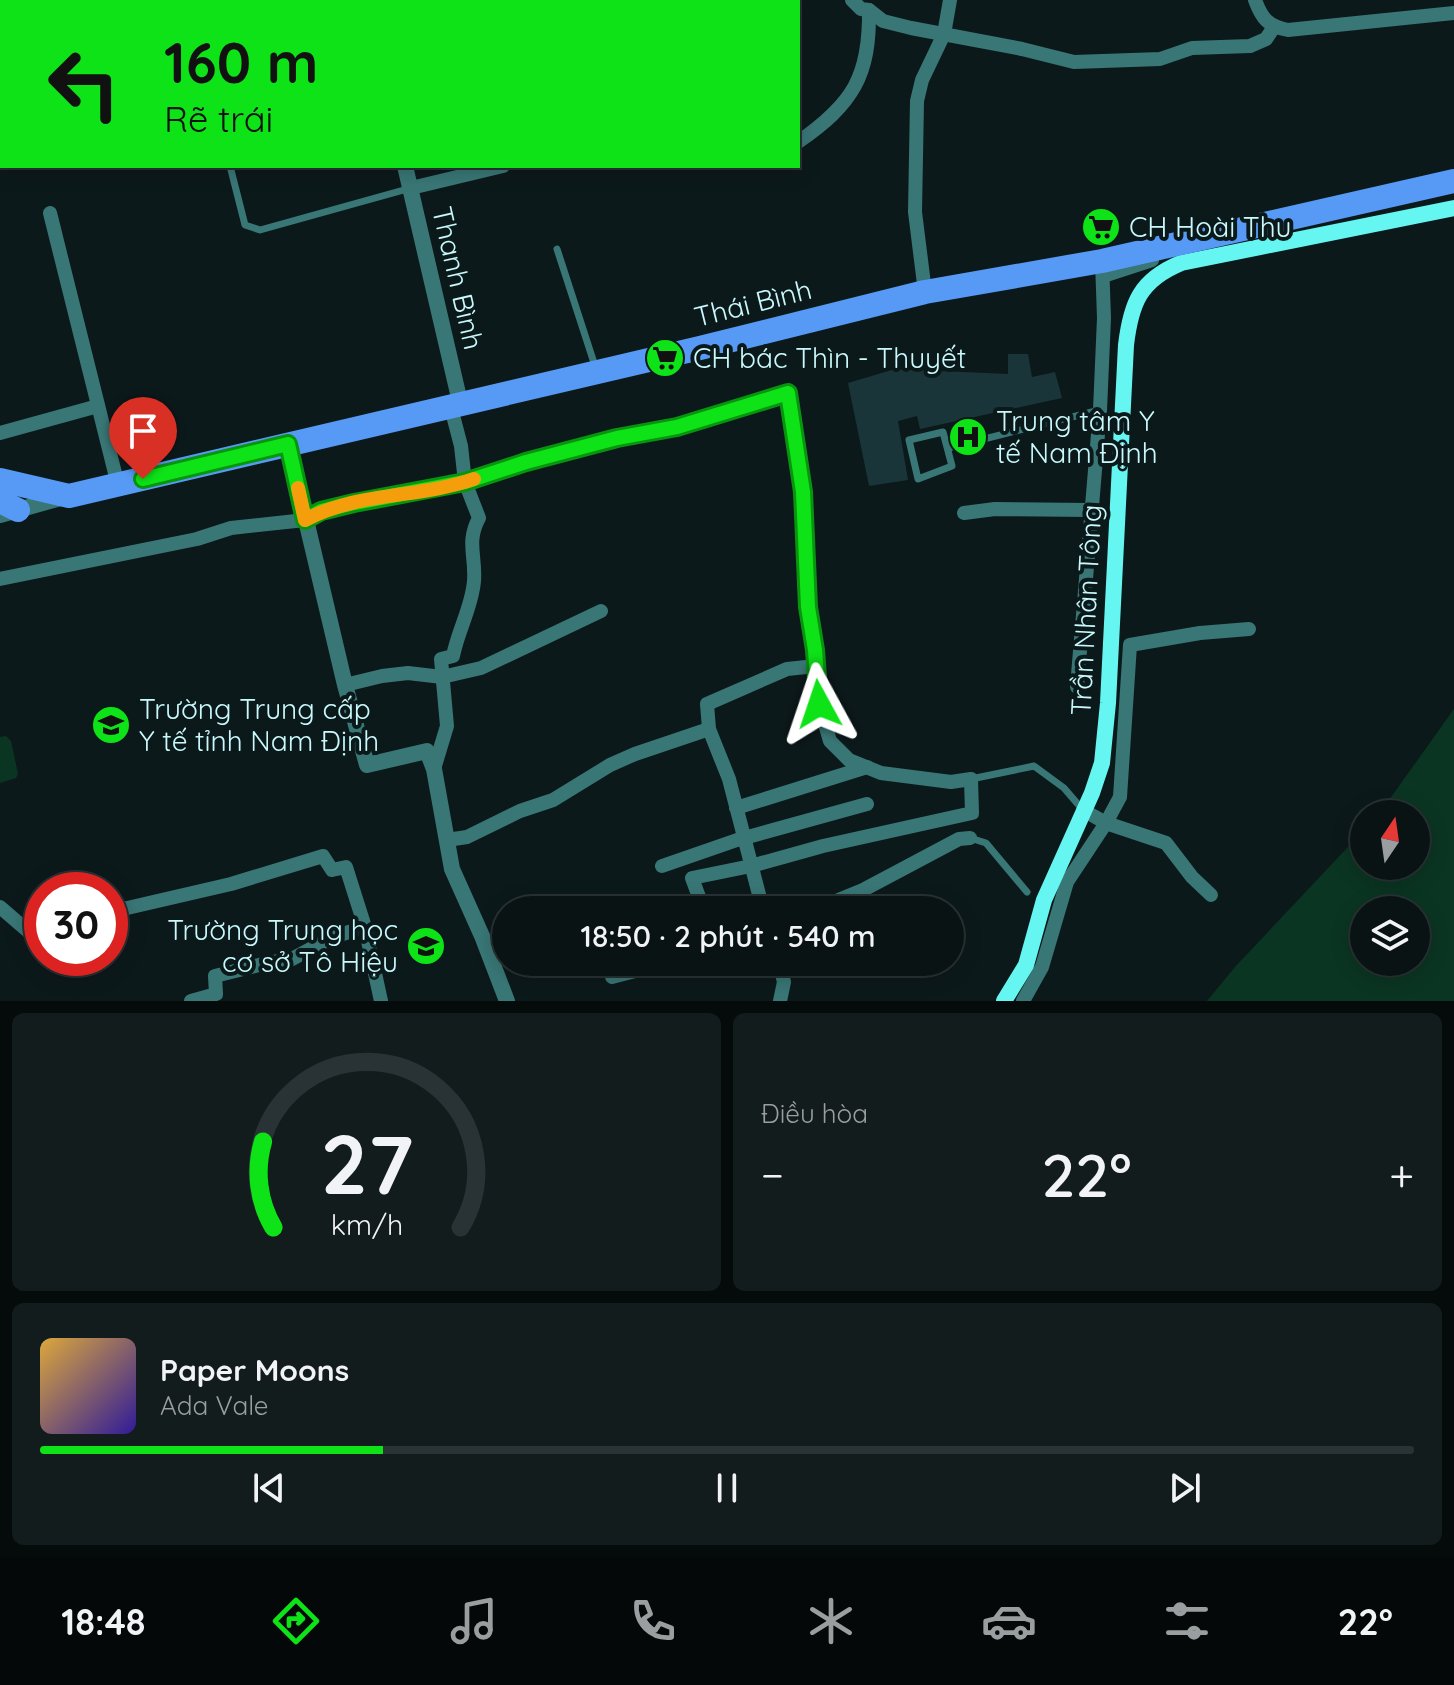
<!DOCTYPE html>
<html lang="vi">
<meta charset="utf-8">
<style>
:root{--surface:#091314;--page:#121c1d;--text:#f1f3f6;--muted:#999ea0;--line:#293234;--accent:#0de317}
body{margin:0;font-family:Quicksand,sans-serif;background:var(--page);color:var(--text);height:100vh;display:flex;flex-direction:column;font-size:30px;white-space:nowrap}
*{box-sizing:border-box;margin:0}
p{font-size:26px;color:var(--muted)}
.icon{flex:none;width:44px;height:44px;fill:none;stroke:currentColor;stroke-width:2;stroke-linecap:round;stroke-linejoin:round}
.map{position:relative;height:1001px;overflow:hidden}
.drawer{display:flex;flex-direction:column;gap:12px;padding:12px;background:#050a0b;flex:1}
.drawer>*{flex:none}
.hud{position:absolute;left:0px;top:0px;width:800px;height:168px;box-shadow:0 4px 20px #0003,0 0 0 2px var(--line);background:#0de317;color:#111;overflow:hidden}
.needle{width:52px;rotate:13deg}
.buttons{position:absolute;left:1350px;top:800px;display:grid;gap:16px}
.buttons a{display:grid;place-items:center;width:80px;height:80px;border-radius:50%;background:var(--surface);box-shadow:0 4px 20px #0003,0 0 0 2px var(--line);font-size:40px}
.speed{position:absolute;left:24px;top:872px;display:flex;gap:16px;font-size:40px;font-weight:700;text-align:center}
.speed>*{display:grid;place-content:center;width:104px;height:104px;border-radius:50%;background:var(--surface);box-shadow:0 4px 20px #0003,0 0 0 2px var(--line);line-height:1}
.speed .limit{border:12px solid #d22;background:#fff;color:#111}
.pin{position:absolute;display:grid;place-items:center;width:68px;height:68px;color:#fff;margin:-82px -34px;border-radius:50% 50% 50% 0;rotate:-45deg;box-shadow:0 0 8px #0007}
.pin .icon{rotate:45deg}
.me{position:absolute;width:88px;margin:-44px;rotate:355deg;stroke-linejoin:round;filter:drop-shadow(0 0 6px #0008)}
.turn{display:flex;align-items:center;gap:28px;height:168px;padding:0 32px;font-size:36px}
.turn .icon{width:104px;height:104px;stroke-width:2.5}
.turn b{display:block;font-size:56px;line-height:68px}
.big{font-size:60px;font-weight:600;line-height:1.1}
.drawer .tile{flex:1;display:flex;flex-direction:column;justify-content:center;gap:12px;min-width:0;padding:0 28px;border-radius:12px;background:var(--page)}
.drawer .dial{align-items:center;gap:0}
.dial svg{height:208px;overflow:visible;fill:none;stroke:var(--line);stroke-width:7;stroke-linecap:round;text-anchor:middle}
.dial text{fill:var(--text);stroke:none}
.song{display:flex;align-items:center;gap:24px}
.cover{width:96px;height:96px;border-radius:12px;background:linear-gradient(135deg,hsl(40 70% 55%),hsl(250 70% 35%))}
.played{height:8px;border-radius:4px;background:linear-gradient(90deg,var(--accent) 25%,var(--line) 25%)}
.keys{display:flex;justify-content:space-around;direction:ltr}
.heat{display:flex;justify-content:space-between;align-items:center;font-size:44px;direction:ltr}
.drawer .tiles{flex:1;display:grid;gap:12px;grid-template-columns:1fr 1fr}
.tile:last-child{grid-column:span 2}
.trip{position:absolute;left:492px;top:896px;width:472px;height:80px;border-radius:40px;background:var(--surface);box-shadow:0 4px 20px #0003,0 0 0 2px var(--line);font-weight:600;line-height:80px;text-align:center}
.tab-bar{display:flex;height:128px;justify-content:space-around;align-items:center;background:#040808;color:var(--muted)}
.tab-bar .icon{width:56px;height:56px}
.tab-bar .current{color:var(--accent)}
.tab-bar b{font-size:36px;color:var(--text)}
.map>svg:first-child{display:block}
</style>
<div class="map">
<svg width="1454" height="1001" viewBox="0 0 1454 1001">
<rect width="100%" height="100%" fill="#0c191b"/>
<!-- water -->
<g fill="#0b3523" fill-rule="evenodd">
<path d="M1454 709V1001H1207L1235 967 1364 830V866H1416V814H1379ZM1364 910H1416V962H1364Z"/>
<polygon points="6,736 11,741 18,774 16,778 0,783 0,737"/>
</g>
<!-- building -->
<polygon fill="#19353a" points="1008,354 1028,354 1032,377 1055,372 1062,398 920,429 917,416 898,421 908,480 869,486 848,383 895,369 1008,374"/>
<g fill="none" stroke-linecap="round" stroke-linejoin="round">
<!-- service -->
<g stroke="#397776" stroke-width="7">
<polyline points="446,0 446,2"/>
<polyline points="230,166 245,225 260,230 411,188"/>
<polyline points="557,249 596,369"/>
<polygon points="943,432 952,466 918,479 909,440"/>
<polyline points="948,448 1100,410"/>
<polyline points="971,779 1034,766 1064,788 1082,809"/>
<polyline points="970,838 986,843 1027,892"/>
</g>
<!-- minor -->
<g stroke="#397776" stroke-width="14">
<polyline points="609,0 610,2"/>
<polyline points="852,0 861,9 869,10 883,21 911,28 1022,49 1074,62 1160,59 1192,48 1250,46 1266,39 1274,27"/>
<path d="M1255 0C1262 19 1268 26 1288 30L1454 13"/>
<path d="M798 142C853 104 870 76 869 10"/>
<polyline points="411,188 503,166"/>
<polyline points="50,213 118,485"/>
<polyline points="1103,276 1152,260"/>
<polyline points="925,292 915,212 917,101 922,80 944,34 950,0"/>
<polyline points="0,433 98,406"/>
<polyline points="964,513 995,509 1090,510"/>
<polyline points="0,579 197,539 231,528 305,520 321,511 354,503 465,482 526,462 617,438 677,427 788,393 803,492 808,607 815,650 819,704 830,741 849,760 881,773 951,782 971,779 972,813 823,846 751,866 692,878 699,897"/>
<polyline points="345,685 382,676 408,673 442,677 481,668 601,611"/>
<polyline points="1077,687 1100,410 1104,318 1102,261"/>
<path d="M434 769 447 726 441 659 453 656C458 630 472 607 474 581 476 556 466 542 479 518L465 482 461 446 450 404"/>
<polyline points="736,808 867,767"/>
<polyline points="1083,810 1106,823 1166,843 1192,877 1211,895"/>
<polyline points="447,840 467,837 520,811 553,800 610,765 635,754 709,729"/>
<polyline points="662,866 737,840 867,804"/>
<polyline points="0,907 29,932 42,929"/>
<polyline points="763,910 729,779 709,729 707,704 787,669 816,666"/>
<polyline points="814,910 863,890 959,839 970,838"/>
<polyline points="110,912 231,884 323,856 332,870 346,867 365,927 381,1001"/>
<polyline points="779,962 784,982 780,1001"/>
<polyline points="612,977 670,962"/>
<polyline points="191,1001 216,994 215,976 271,962 290,960 333,937 365,927"/>
<polyline points="1023,1001 1042,967 1067,882 1106,823 1120,797 1130,645 1200,633 1249,629"/>
</g>
<!-- tertiary -->
<g stroke="#397776" stroke-width="16">
<polyline points="362,0 363,2"/>
<polyline points="405,166 460,402"/>
<polyline points="288,444 345,685 367,765 427,751 434,769 452,869 482,936 507,1001"/>
<polyline points="0,515 64,497"/>
</g>
<!-- secondary -->
<path stroke="#65f6f2" stroke-width="16" d="M1004 1001 1026 965 1044 900 1092 793 1102 763 1108 703 1126 345C1131 303 1140 280 1181 263L1454 208"/>
<!-- primary -->
<g stroke="#569af5" stroke-width="24">
<polyline points="0,480 69,496 700,348 925,292 1102,261 1454,181"/>
<polyline points="0,501 18,510"/>
</g>
</g>
<g fill="none" stroke-linecap="round" stroke-linejoin="round">
<!-- route casing -->
<g stroke="#08940f" stroke-width="20">
<polyline id="route" points="143,479 288,444 305,520 321,511 354,503 465,482 526,462 617,438 677,427 788,393 803,492 808,607 815,650 819,704"/>
</g>
<!-- route -->
<use href="#route" stroke="#0de317" stroke-width="14"/>
<!-- slow -->
<path stroke="#f59e0b" stroke-width="14" d="M298 488 305 520C357 492 419 498 474 479"/>
</g>
<!-- icons -->
<defs>
<g id="supermarket-disc" transform="scale(2)"><circle r="9.5" fill="#0de317" stroke="#0c191b"/><path d="M-6-5.5h2.5l.6 2H6L4.5 2H-2.5L-4.4-4H-6ZM-1.5 3.2a1.3 1.3 0 1 0 .1 0ZM3 3.2a1.3 1.3 0 1 0 .1 0Z" fill="#111"/></g>
<g id="hospital-disc" transform="scale(2)"><circle r="9.5" fill="#0de317" stroke="#0c191b"/><path d="M-5-5h3v3.5h4V-5h3V5h-3V1.5h-4V5h-3Z" fill="#111"/></g>
<g id="university-disc" transform="scale(2)"><circle r="9.5" fill="#0de317" stroke="#0c191b"/><path d="M0-5L7-2L0 1L-7-2ZM-4 1L0 2.5L4 1V4Q0 6-4 4Z" fill="#111"/></g>
<g id="school-disc" transform="scale(2)"><circle r="9.5" fill="#0de317" stroke="#0c191b"/><path d="M0-5L7-2L0 1L-7-2ZM-4 1L0 2.5L4 1V4Q0 6-4 4Z" fill="#111"/></g>
</defs>
<g fill-rule="evenodd">
<use href="#supermarket-disc" x="1101" y="227"/>
<use href="#supermarket-disc" x="665" y="358"/>
<use href="#hospital-disc" x="968" y="437"/>
<use href="#university-disc" x="111" y="725"/>
<use href="#school-disc" x="426" y="946"/>
</g>
<g text-anchor="middle" stroke-width="8" stroke-linejoin="round" paint-order="stroke">
<!-- poi labels -->
<g font-size="28" fill="#c9f9fc" stroke="#0c191b" text-anchor="start">
<text x="1129" y="237">CH Hoài Thu</text>
<text x="693" y="368">CH bác Thìn - Thuyết</text>
<text x="996" y="431">Trung tâm Y<tspan x="996" dy="32">tế Nam Định</tspan></text>
<text x="139" y="719">Trường Trung cấp<tspan x="139" dy="32">Y tế tỉnh Nam Định</tspan></text>
<text x="398" y="940" text-anchor="end">Trường Trung học<tspan x="398" dy="32">cơ sở Tô Hiệu</tspan></text>
</g>
<!-- street labels -->
<g font-size="28" fill="#c9f9fc" stroke="#0c191b">
<text transform="translate(458 278) rotate(77)" y="10">Thanh Bình</text>
<text transform="translate(753 303) rotate(-14)" y="10">Thái Bình</text>
<text transform="translate(1086 610) rotate(-87)" y="10">Trần Nhân Tông</text>
</g>
</g>
</svg>
<div class="buttons">
<a><svg class="needle" viewBox="-14 -14 28 28"><path d="M0-13l5 13h-10z" fill="#e53935"/><path d="M0 13l5-13h-10z" fill="#999ea0"/></svg></a>
<a><svg class="icon" aria-label="layers" viewBox="0 0 24 24"><path d="M12 4l9 5-9 5-9-5zM3 14l9 5 9-5"/></svg></a>
</div>
<div class="speed"><div class="limit">30</div></div>
<div class="pin" style="left:143px;top:479px;background:#d93025"><svg class="icon" aria-label="arrive" viewBox="0 0 24 24"><path d="M6 21V4h12l-3 4 3 4H6"/></svg></div>
<svg class="me" style="left:819px;top:704px" viewBox="-20 -20 40 40"><path d="M0-17L14 15 0 8-14 15z" fill="#0de317" stroke="#fff" stroke-width="4"/></svg>
<div class="trip">18:50 · 2 phút · 540 m</div>
<div class="hud">
<div class="turn"><svg class="icon" aria-label="left" viewBox="0 0 24 24"><path d="M17 20v-9H6M10 6l-5 5 5 5"/></svg><div><b>160 m</b>Rẽ trái</div></div>
</div>
</div>
<section class="drawer">
<div class="tiles">
<div class="tile dial"><svg viewBox="0 0 100 80">
<path d="M14 69A42 42 0 1 1 86 69"/>
<path d="M14 69A42 42 0 0 1 10 36" stroke="#0de317"/>
<text x="50" y="56" font-size="32" font-weight="700">27</text>
<text x="50" y="72" font-size="11">km/h</text>
</svg></div>
<div class="tile"><p>Điều hòa</p>
<div class="heat"><a>−</a><b class="big">22°</b><a>+</a></div>
</div>
<div class="tile">
<div class="song"><i class="cover"></i><div><b>Paper Moons</b><p>Ada Vale</p></div></div>
<div class="played"></div>
<div class="keys"><svg class="icon" aria-label="previous" viewBox="0 0 24 24"><path d="M18 5L8 12l10 7zM5 5v14"/></svg><svg class="icon" aria-label="pause" viewBox="0 0 24 24"><path d="M8 5v14M16 5v14"/></svg><svg class="icon" aria-label="next" viewBox="0 0 24 24"><path d="M6 5l10 7-10 7zM19 5v14"/></svg></div>
</div>
</div>
</section>
<nav class="tab-bar">
<b>18:48</b>
<svg class="icon current" aria-label="directions" viewBox="0 0 24 24"><path d="M12 3l9 9-9 9-9-9zM9 14v-3h6M13 9l2 2-2 2"/></svg>
<svg class="icon" aria-label="music" viewBox="0 0 24 24"><path d="M9 18V5l10-2v13"/><circle cx="6" cy="18" r="3"/><circle cx="16" cy="16" r="3"/></svg>
<svg class="icon" aria-label="phone" viewBox="0 0 24 24"><path d="M5 4h4l2 5-3 2q2 4 5 5l2-3 5 2v4C11 20 4 13 5 4z"/></svg>
<svg class="icon" aria-label="climate" viewBox="0 0 24 24"><path d="M12 3v18M4 7l16 10M4 17L20 7"/></svg>
<svg class="icon" aria-label="car" viewBox="0 0 24 24"><path d="M5 17H2v-5l4-1 3-4h7l3 4 3 1v5h-3M9 17h6M6 11h13"/><circle cx="7" cy="17" r="2"/><circle cx="17" cy="17" r="2"/></svg>
<svg class="icon" aria-label="filters" viewBox="0 0 24 24"><path d="M4 7h16M4 17h16"/><circle cx="9" cy="7" r="2"/><circle cx="15" cy="17" r="2"/></svg>
<b>22°</b>
</nav>
